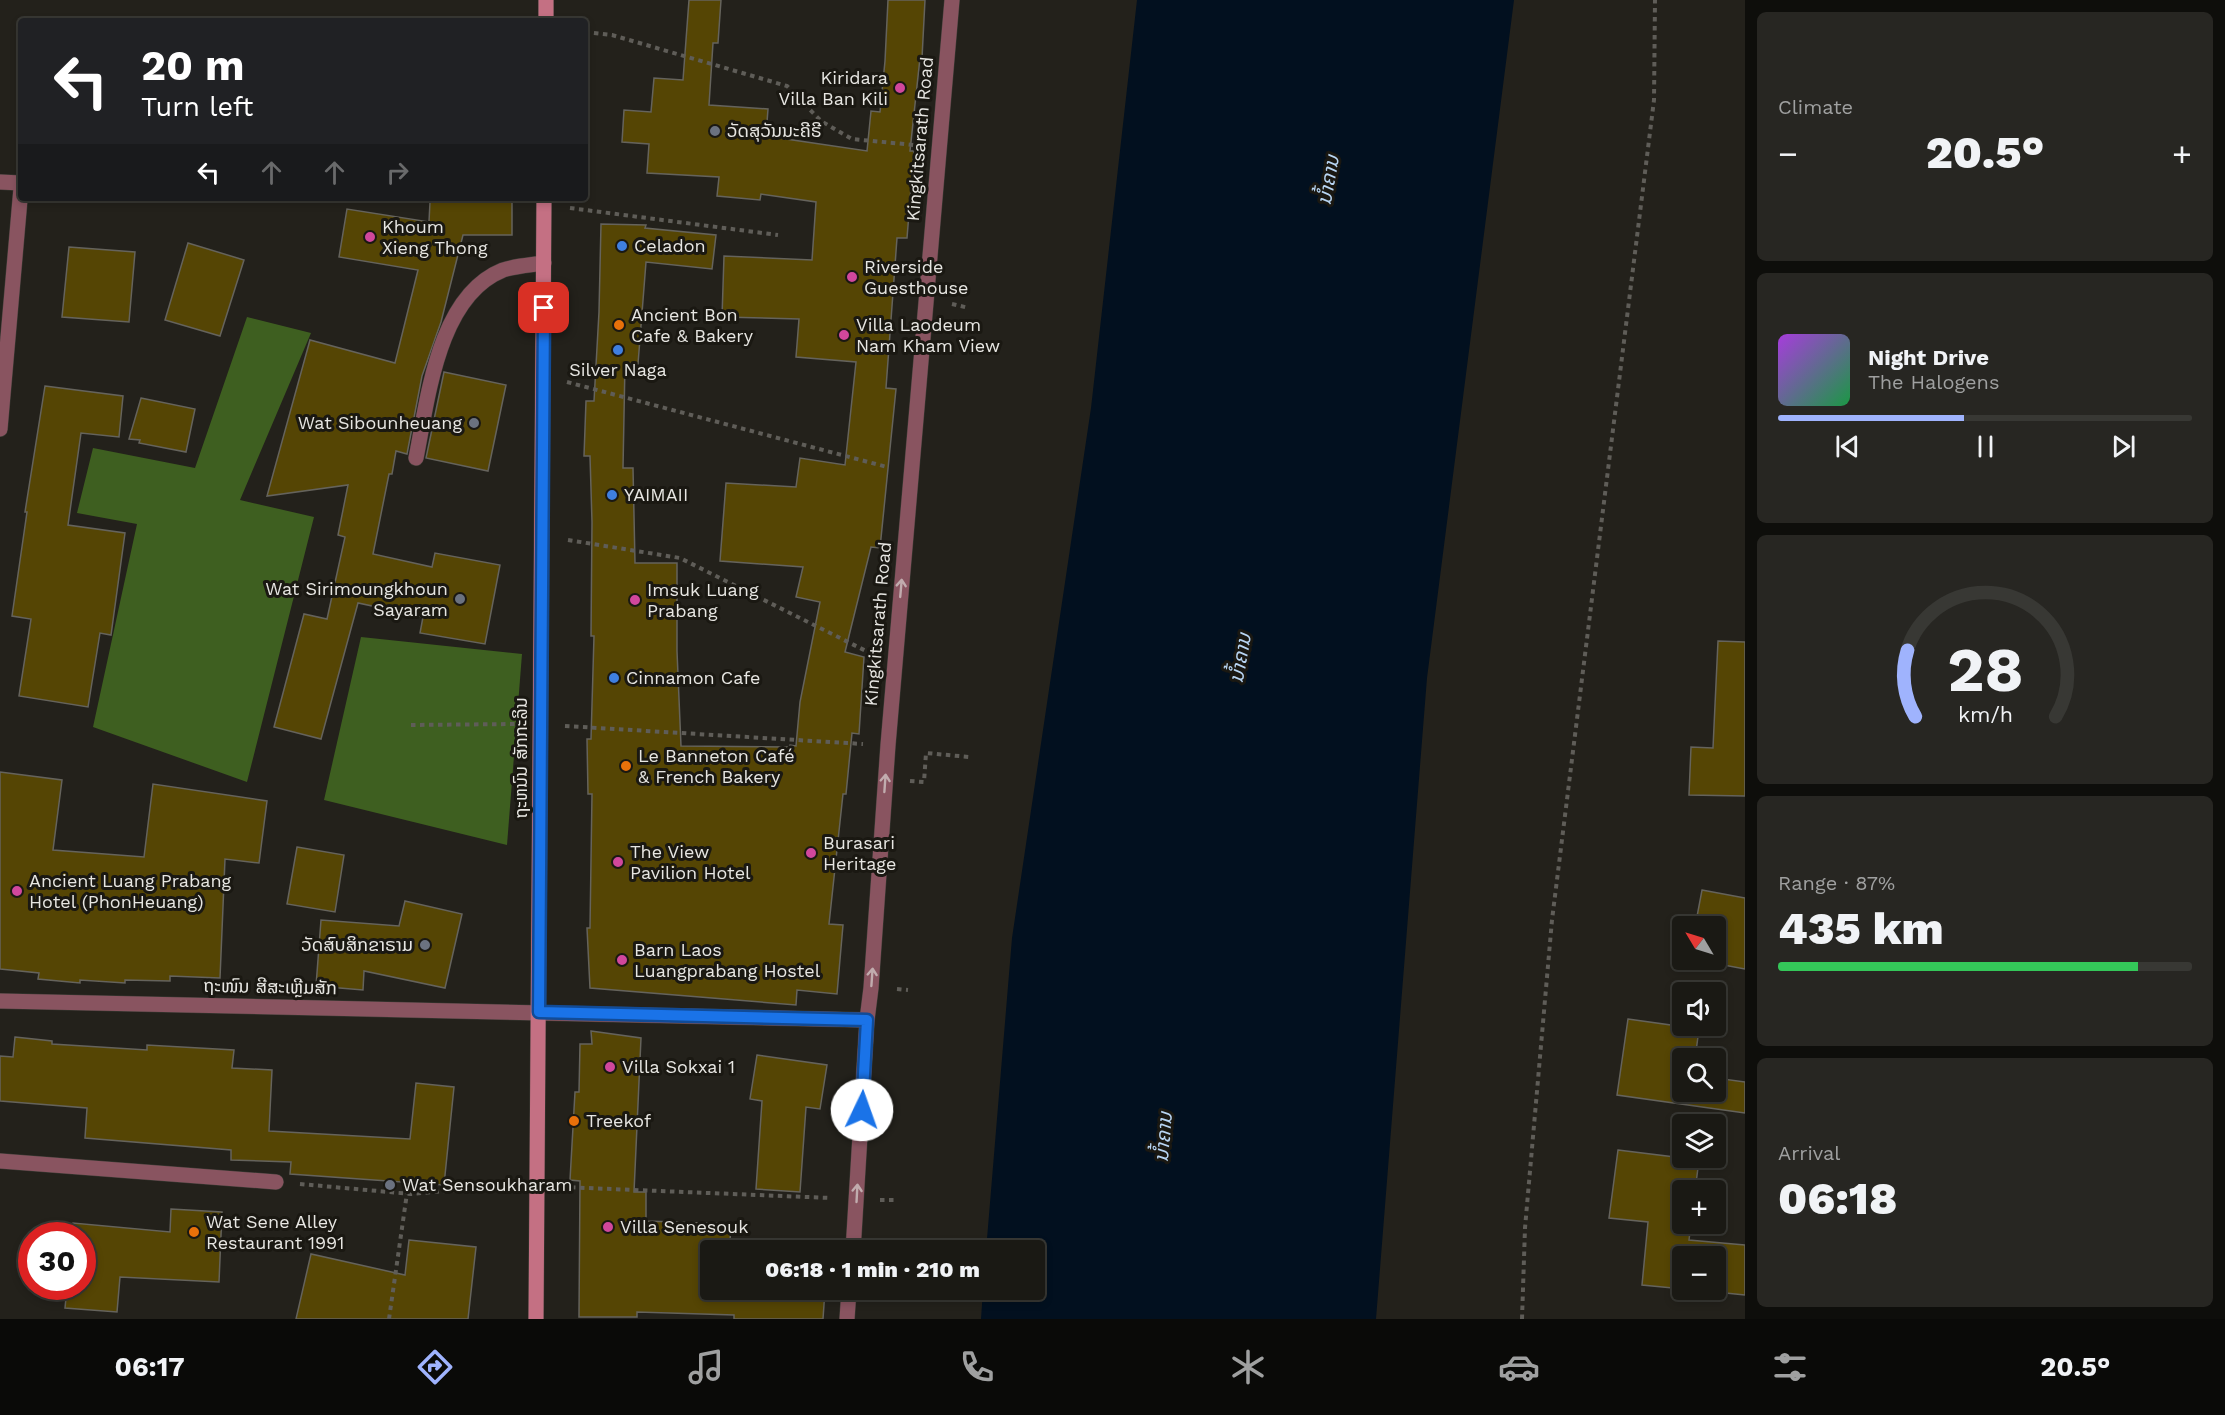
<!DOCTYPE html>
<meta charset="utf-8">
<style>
:root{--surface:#1a1914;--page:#272622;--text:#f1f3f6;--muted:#9fa0a0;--line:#383834;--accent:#9fb3fd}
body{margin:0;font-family:"Work Sans","Noto Sans Lao",sans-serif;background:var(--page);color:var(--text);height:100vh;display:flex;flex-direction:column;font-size:22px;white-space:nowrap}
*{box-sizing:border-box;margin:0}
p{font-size:20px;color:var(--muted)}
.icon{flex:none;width:33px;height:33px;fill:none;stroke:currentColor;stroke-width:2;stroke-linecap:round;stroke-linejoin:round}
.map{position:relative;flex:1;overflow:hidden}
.panel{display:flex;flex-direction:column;gap:12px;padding:12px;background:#0e0e0b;width:480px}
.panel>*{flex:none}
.guide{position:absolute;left:18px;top:18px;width:570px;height:183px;border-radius:6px;box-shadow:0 3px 9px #0003,0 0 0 2px var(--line);background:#202124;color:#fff;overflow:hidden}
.needle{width:39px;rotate:308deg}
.controls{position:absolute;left:1672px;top:916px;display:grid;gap:12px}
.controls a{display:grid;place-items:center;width:54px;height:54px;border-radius:6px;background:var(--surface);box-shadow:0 3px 9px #0003,0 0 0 2px var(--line);font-size:30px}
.speed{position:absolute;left:18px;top:1222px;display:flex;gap:12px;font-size:30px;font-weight:700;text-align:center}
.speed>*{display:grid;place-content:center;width:78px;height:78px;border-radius:50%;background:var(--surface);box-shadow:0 3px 9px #0003,0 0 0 2px var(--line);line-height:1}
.speed .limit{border:9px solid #d22;background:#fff;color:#111}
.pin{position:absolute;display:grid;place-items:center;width:51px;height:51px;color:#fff;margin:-26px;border-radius:12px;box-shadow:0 3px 9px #0006}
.me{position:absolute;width:66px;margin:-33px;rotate:3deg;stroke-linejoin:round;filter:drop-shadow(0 0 4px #0008)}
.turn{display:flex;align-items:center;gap:21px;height:126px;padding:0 24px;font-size:27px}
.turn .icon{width:78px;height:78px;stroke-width:2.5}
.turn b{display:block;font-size:42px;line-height:51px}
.lanes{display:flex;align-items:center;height:57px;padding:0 24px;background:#0003;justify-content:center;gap:30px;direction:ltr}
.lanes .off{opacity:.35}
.big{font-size:45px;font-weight:800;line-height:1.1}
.panel .widget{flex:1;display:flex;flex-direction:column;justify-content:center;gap:9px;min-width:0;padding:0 21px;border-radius:9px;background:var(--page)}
.panel .dial{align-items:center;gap:0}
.dial svg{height:156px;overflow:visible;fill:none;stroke:var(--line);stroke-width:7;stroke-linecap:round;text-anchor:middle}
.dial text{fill:var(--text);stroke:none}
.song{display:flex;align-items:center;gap:18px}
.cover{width:72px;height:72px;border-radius:9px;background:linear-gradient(135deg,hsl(280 70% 55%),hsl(140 70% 35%))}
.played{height:6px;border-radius:3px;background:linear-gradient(90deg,var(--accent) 45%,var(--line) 45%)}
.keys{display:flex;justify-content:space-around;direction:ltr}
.heat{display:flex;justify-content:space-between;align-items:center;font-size:33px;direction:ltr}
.charge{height:9px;border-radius:4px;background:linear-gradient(90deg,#34c759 87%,var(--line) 0)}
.trip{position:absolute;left:700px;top:1240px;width:345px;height:60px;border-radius:6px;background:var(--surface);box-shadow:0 3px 9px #0003,0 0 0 2px var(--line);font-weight:800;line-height:60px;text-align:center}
.tab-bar{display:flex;height:96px;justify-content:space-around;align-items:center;background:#0a0a08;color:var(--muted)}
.tab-bar .icon{width:42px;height:42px}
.tab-bar .selected{color:var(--accent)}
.tab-bar b{font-size:27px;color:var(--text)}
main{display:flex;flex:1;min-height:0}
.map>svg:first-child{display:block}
</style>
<main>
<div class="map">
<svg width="1745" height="1319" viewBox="0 0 1745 1319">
<rect width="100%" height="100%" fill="#23211b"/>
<!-- forest -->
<g fill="#3e5f20">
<polygon points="247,317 311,333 240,500 314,517 247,782 93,727 137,524 77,513 93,448 195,468"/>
<polygon points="361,637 522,654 507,845 324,800"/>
</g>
<!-- water -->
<polygon fill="#02101f" points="1137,0 1514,0 1427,678 1376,1319 981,1319 983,1290 1035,1290 1035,1251 986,1251 1012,938 1091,408"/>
<!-- building -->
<g fill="#554504" stroke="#65635c" stroke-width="1.5">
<polygon points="689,0 721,0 718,43 713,43 709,105 768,109 766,136 867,151 871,111 880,112 885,61 888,0 925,0 922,58 920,58 910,151 914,151 907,238 897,238 886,388 896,389 880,548 871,547 845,652 864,657 859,734 852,733 846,794 843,794 829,924 843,925 837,994 797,990 796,1005 590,988 587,928 590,928 592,794 588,794 587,739 591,739 594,636 591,636 592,522 590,456 584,456 586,401 594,401 599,312 601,224 646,225 645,228 716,235 712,269 646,262 638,364 625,363 623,468 633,468 635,563 677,563 677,651 681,746 789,747 790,745 796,746 800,702 820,602 796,597 803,567 720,561 726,483 796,487 800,458 845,465 856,362 796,357 799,319 722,317 724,256 812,260 816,202 761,194 760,200 717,196 719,177 647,173 649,144 622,142 624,110 651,112 654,78 683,80"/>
<polygon points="430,202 512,202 512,235 463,235 441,322 422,376 407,454 396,451 392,474 389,474 373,554 432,567 435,553 500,565 485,644 420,633 423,617 358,603 321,739 274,727 304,614 327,619 345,537 338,535 348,485 267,496 310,340 395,363 418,270 339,257 347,209 429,222"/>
<polygon points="188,243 244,260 220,336 165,320"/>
<polygon points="69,247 135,252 129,322 62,317"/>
<polygon points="444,372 506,385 488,471 426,458"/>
<polygon points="45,386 123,396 119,437 81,433 68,525 125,533 111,635 100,633 88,707 19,696 31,619 12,616 27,512 25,512"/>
<polygon points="141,398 195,409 186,452 139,443 140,440 129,439"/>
<polygon points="1718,641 1745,642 1745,796 1689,795 1691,747 1713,748"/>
<polygon points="0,772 62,780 53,850 144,857 153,784 267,801 259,863 225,859 220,978 170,976 170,981 125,980 125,983 80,980 80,983 38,979 39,973 0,969"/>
<polygon points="297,847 344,855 335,912 287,904"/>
<polygon points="1702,890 1745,898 1745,969 1697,960 1716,960 1716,927 1695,927"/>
<polygon points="405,901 462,914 445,988 364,971 363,990 316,986 321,920 399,926"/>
<polygon points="1628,1019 1699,1029 1695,1059 1683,1059 1683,1092 1716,1092 1716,1078 1745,1082 1745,1113 1617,1095"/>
<polygon points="591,1031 641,1038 634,1192 646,1192 646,1221 731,1224 730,1241 780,1247 779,1251 711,1251 711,1290 825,1290 823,1319 734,1319 734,1315 637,1312 637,1317 579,1317 580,1181 570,1180 575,1092 579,1092 580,1044 592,1044"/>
<polygon points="15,1037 52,1041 52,1044 147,1050 147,1045 234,1050 232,1068 272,1070 269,1131 410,1139 416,1083 454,1087 444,1185 290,1174 291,1162 231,1160 231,1150 85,1138 87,1108 0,1101 0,1056 13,1057"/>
<polygon points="757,1055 827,1065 820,1109 806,1107 800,1192 756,1189 762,1101 750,1099"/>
<polygon points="1618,1150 1699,1160 1695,1191 1683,1191 1683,1224 1691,1224 1689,1240 1745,1245 1745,1295 1696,1290 1716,1290 1716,1257 1683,1257 1683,1289 1642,1285 1648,1222 1609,1218"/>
<polygon points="171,1209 222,1212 219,1282 120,1277 117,1312 65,1308 67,1287 82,1287 82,1236 71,1236 73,1223 170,1232"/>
<polygon points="409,1240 476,1247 468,1319 296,1319 311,1254 405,1275"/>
</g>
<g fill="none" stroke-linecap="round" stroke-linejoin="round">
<!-- lane casing -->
<g stroke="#3e3d37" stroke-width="16">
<polyline id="lane" points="0,1161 276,1182"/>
</g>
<!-- street casing -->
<g stroke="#3e3d37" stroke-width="16">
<g id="street">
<polyline points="0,182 21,183"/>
<polyline points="0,429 21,188"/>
<path d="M416 458C428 398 438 296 503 270 515 266 531 265 544 263"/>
<polyline points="0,1001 867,1020"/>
<polyline points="853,1251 867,1020 871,988 888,745 952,0"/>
<polyline points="847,1319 849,1290"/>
</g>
</g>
<!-- secondary casing -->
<g stroke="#3e3d37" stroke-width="16">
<g id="secondary">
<polyline points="546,21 546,0"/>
<polyline points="536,1319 544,198"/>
</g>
</g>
<!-- path -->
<g stroke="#5f5d58" stroke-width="4" stroke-dasharray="4.5 4.5" stroke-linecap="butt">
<polyline points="585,32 612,35 787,86 821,121 852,139 914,145"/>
<polyline points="570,208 778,235"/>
<polyline points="952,304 969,308"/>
<polyline points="567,382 887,467"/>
<polyline points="568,540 680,558 870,653"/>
<polyline points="411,725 516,724"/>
<polyline points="565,726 863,744"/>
<polyline points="910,781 924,782 926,753 969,757"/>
<polyline points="897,989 908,990"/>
<polyline points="300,1184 411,1194 513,1185"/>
<polyline points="562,1187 831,1198"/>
<polyline points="880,1200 894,1200"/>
<polyline points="389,1319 407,1193"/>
<polyline points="1522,1319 1525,1228 1552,920 1654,100 1655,0"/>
</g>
<!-- lane -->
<use href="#lane" stroke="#895460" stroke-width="15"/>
<!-- street -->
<use href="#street" stroke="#895460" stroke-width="15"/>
<!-- secondary -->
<use href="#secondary" stroke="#c47083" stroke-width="15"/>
</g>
<!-- one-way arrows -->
<defs><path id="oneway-shaft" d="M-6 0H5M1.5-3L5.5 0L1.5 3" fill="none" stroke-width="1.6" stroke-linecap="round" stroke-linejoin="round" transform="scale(1.5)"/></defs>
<g stroke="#c1acae">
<use href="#oneway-shaft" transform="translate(901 588) rotate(-85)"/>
<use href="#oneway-shaft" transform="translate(885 783) rotate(-86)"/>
<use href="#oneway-shaft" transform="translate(872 977) rotate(-86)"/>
<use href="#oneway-shaft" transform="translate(857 1193) rotate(-87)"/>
</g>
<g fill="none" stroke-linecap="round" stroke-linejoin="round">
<!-- route casing -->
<g stroke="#114b97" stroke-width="15">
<polyline id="route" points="544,308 539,1012 867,1020 862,1110"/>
</g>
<!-- route -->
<use href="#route" stroke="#1a73e8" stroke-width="10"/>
</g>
<!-- markers -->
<g fill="#d1479c" stroke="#1a1812" stroke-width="2">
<circle cx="900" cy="88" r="6"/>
<circle cx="370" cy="237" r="6"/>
<circle cx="852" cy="277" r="6"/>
<circle cx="844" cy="335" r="6"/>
<circle cx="635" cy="600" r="6"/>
<circle cx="811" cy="853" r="6"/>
<circle cx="618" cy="862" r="6"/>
<circle cx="17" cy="891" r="6"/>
<circle cx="622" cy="960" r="6"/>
<circle cx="610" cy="1067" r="6"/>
<circle cx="608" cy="1227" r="6"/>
</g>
<g fill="#6b7280" stroke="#1a1812" stroke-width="2">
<circle cx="715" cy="131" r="6"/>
<circle cx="474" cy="423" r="6"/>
<circle cx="460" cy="599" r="6"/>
<circle cx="425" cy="945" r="6"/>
<circle cx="390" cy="1185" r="6"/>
</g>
<g fill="#3f7fe0" stroke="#1a1812" stroke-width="2">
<circle cx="622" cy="246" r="6"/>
<circle cx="618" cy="350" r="6"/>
<circle cx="612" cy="495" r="6"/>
<circle cx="614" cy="678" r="6"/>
</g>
<g fill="#e8710a" stroke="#1a1812" stroke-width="2">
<circle cx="619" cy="325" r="6"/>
<circle cx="626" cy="766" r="6"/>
<circle cx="574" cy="1121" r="6"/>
<circle cx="194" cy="1232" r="6"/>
</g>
<g text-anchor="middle" stroke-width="6" stroke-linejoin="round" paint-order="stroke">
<!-- poi labels -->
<g font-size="18" fill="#e7e6e2" stroke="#1a1812" text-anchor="start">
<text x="888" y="84" text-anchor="end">Kiridara<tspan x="888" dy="21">Villa Ban Kili</tspan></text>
<text x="727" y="137">ວັດສຸວັນນະຄີຣີ</text>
<text x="382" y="233">Khoum<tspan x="382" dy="21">Xieng Thong</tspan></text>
<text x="634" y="252">Celadon</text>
<text x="864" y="273">Riverside<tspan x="864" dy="21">Guesthouse</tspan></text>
<text x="631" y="321">Ancient Bon<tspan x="631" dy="21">Cafe &amp; Bakery</tspan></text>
<text x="856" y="331">Villa Laodeum<tspan x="856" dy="21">Nam Kham View</tspan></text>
<text x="618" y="376" text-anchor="middle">Silver Naga</text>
<text x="462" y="429" text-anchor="end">Wat Sibounheuang</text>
<text x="624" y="501">YAIMAII</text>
<text x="448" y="595" text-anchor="end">Wat Sirimoungkhoun<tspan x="448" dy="21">Sayaram</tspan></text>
<text x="647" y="596">Imsuk Luang<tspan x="647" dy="21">Prabang</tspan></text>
<text x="626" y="684">Cinnamon Cafe</text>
<text x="638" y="762">Le Banneton Café<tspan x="638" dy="21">&amp; French Bakery</tspan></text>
<text x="823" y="849">Burasari<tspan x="823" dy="21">Heritage</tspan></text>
<text x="630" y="858">The View<tspan x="630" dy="21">Pavilion Hotel</tspan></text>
<text x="29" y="887">Ancient Luang Prabang<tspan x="29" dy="21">Hotel (PhonHeuang)</tspan></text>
<text x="413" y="951" text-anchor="end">ວັດສົບສິກຂາຣາມ</text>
<text x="634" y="956">Barn Laos<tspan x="634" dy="21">Luangprabang Hostel</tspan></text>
<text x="622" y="1073">Villa Sokxai 1</text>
<text x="586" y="1127">Treekof</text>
<text x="402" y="1191">Wat Sensoukharam</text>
<text x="206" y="1228">Wat Sene Alley<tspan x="206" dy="21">Restaurant 1991</tspan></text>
<text x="620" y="1233">Villa Senesouk</text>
</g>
<!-- street labels -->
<g font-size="18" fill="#e7e6e2" stroke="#1a1812">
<text transform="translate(920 139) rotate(-85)" y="6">Kingkitsarath Road</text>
<text transform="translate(878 624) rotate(-85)" y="6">Kingkitsarath Road</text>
<text transform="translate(521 758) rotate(-90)" y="6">ຖະຫນົນ ສັກກະລິນ</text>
<text transform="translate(270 987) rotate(1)" y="6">ຖະໜົນ ສີສະເຫຼີມສັກ</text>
</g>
<!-- water labels -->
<g font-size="20" font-style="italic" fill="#b8d5f3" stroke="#1a1812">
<text transform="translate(1328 180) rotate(-80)" y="7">ນ້ຳຄານ</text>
<text transform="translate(1240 658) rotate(-80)" y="7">ນ້ຳຄານ</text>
<text transform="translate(1163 1137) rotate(-85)" y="7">ນ້ຳຄານ</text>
</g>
</g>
</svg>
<div class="controls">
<a><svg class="needle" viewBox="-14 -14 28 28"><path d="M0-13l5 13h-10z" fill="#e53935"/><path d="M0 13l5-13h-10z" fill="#9fa0a0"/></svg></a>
<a><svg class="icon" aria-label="sound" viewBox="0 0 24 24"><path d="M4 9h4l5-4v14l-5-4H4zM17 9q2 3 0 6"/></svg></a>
<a><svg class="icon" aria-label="search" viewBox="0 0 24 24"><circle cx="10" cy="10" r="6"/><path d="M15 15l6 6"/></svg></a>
<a><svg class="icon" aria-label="layers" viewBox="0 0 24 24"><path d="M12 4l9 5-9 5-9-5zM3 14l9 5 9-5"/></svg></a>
<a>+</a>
<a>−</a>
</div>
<div class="speed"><div class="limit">30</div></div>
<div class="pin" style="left:544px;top:308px;background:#d93025"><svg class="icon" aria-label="arrive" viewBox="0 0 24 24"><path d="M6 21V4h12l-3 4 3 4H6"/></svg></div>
<svg class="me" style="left:862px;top:1110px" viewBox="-20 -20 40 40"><circle r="19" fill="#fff"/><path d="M0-13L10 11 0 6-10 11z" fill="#1a73e8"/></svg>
<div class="trip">06:18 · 1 min · 210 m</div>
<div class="guide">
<div class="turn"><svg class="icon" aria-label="left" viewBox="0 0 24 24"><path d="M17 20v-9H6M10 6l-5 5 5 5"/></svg><div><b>20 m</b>Turn left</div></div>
<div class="lanes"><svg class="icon" aria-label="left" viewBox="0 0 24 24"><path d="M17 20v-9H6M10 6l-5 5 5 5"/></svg><svg class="icon off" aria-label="ahead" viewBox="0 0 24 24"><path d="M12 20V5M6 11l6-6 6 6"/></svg><svg class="icon off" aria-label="ahead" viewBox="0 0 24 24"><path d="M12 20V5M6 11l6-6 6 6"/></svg><svg class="icon off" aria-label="right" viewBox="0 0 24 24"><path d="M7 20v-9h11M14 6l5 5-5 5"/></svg></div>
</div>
</div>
<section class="panel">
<div class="widget"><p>Climate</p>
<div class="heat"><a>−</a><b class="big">20.5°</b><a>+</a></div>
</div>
<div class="widget">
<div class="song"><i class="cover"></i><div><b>Night Drive</b><p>The Halogens</p></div></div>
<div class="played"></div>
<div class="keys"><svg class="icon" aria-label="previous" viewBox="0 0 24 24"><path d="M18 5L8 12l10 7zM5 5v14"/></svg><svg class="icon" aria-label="pause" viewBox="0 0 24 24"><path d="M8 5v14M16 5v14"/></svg><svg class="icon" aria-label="next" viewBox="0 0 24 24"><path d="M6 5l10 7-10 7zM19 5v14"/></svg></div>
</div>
<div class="widget dial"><svg viewBox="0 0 100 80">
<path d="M14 69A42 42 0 1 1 86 69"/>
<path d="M14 69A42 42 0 0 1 10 35" stroke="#9fb3fd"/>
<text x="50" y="56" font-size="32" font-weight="700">28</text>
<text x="50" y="72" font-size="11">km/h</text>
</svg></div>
<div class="widget"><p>Range · 87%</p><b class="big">435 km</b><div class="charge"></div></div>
<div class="widget"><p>Arrival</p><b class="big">06:18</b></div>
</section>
</main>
<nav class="tab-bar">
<b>06:17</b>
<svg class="icon selected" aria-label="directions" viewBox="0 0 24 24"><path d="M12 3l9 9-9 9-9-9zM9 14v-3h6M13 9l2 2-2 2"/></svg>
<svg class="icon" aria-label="music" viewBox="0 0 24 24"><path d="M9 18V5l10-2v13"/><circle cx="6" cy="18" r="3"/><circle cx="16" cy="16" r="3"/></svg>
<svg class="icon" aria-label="phone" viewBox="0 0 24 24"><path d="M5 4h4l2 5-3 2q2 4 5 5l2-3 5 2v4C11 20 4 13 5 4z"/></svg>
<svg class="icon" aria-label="climate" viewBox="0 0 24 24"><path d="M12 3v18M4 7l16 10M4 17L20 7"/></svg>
<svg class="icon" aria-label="car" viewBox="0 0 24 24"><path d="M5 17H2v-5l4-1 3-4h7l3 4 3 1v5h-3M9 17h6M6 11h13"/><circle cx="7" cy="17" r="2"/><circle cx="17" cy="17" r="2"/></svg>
<svg class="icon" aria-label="filters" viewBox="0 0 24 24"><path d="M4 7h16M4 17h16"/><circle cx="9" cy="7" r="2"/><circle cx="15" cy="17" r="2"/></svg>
<b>20.5°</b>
</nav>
